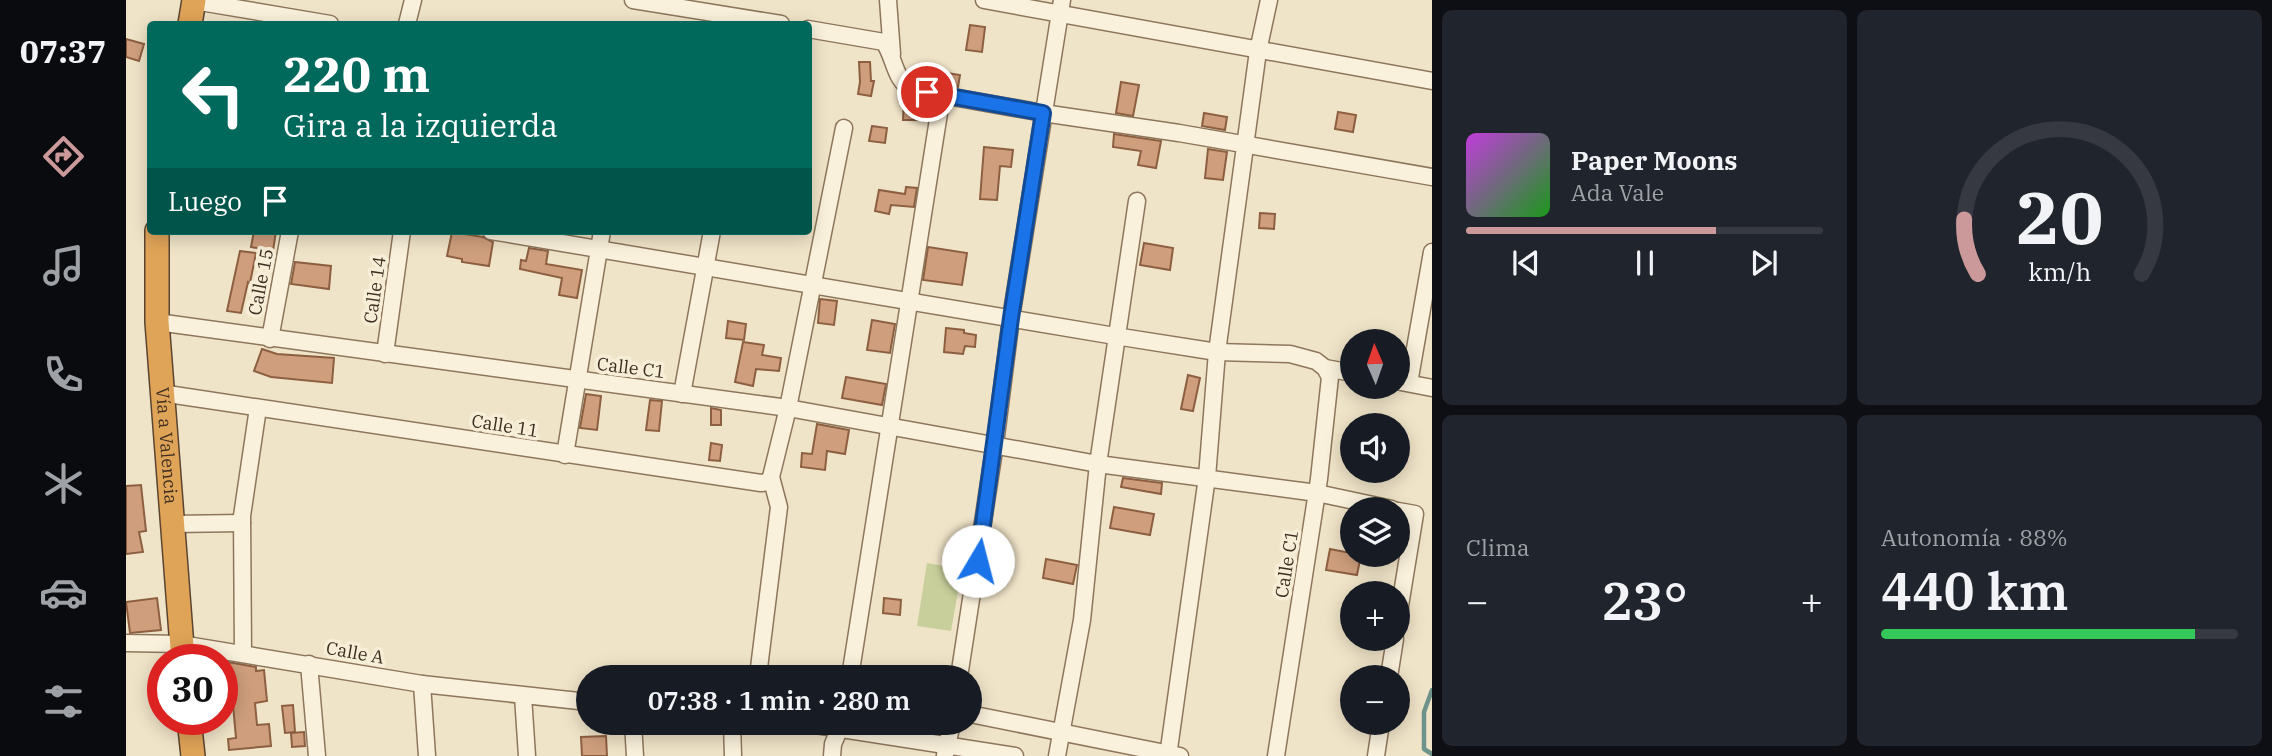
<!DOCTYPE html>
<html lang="es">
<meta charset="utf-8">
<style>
:root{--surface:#171b24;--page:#20242c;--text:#f1f3f6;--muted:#9ea1a6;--line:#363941;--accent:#cc999b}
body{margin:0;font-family:"IBM Plex Serif",serif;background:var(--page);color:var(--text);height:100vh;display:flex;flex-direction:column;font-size:26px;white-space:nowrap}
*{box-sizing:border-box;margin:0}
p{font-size:23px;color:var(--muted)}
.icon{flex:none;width:38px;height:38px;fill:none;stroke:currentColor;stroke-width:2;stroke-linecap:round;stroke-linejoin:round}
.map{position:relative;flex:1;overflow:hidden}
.drawer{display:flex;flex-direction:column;gap:10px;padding:10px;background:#0d0f14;width:840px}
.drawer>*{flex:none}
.hud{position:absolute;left:21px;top:21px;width:665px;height:214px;border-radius:7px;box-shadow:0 4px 18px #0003;background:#00695c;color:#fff;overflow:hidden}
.needle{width:46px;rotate:358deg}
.fabs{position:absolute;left:1214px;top:329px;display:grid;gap:14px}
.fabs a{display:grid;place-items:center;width:70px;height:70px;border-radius:50%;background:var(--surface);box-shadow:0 4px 18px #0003;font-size:35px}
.speed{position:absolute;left:21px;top:644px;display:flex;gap:14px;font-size:35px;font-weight:700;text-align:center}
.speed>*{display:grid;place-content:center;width:91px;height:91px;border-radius:50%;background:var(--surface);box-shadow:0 4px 18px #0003;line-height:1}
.speed .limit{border:10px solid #d22;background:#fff;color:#111}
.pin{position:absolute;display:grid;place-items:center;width:60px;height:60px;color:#fff;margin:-30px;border:4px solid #fff;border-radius:50%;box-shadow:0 2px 7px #0007}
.me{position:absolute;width:77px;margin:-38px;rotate:8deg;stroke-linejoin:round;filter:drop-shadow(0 0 5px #0008)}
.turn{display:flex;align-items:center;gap:24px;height:147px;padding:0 21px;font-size:32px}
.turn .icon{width:91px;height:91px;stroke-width:2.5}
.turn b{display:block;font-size:49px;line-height:60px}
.then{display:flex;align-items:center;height:66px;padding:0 21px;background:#0003;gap:14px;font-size:26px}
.big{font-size:52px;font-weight:600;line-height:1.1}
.drawer .card{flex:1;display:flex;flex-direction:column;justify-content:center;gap:10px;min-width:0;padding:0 24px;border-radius:10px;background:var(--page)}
.drawer .dial{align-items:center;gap:0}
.dial svg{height:182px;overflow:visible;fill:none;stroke:var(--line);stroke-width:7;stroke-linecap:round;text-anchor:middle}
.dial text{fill:var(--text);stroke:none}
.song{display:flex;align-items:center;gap:21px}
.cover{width:84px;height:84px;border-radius:10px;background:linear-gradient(135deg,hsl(290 70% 55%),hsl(120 70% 35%))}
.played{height:7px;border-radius:4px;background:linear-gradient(90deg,var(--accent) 70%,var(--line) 70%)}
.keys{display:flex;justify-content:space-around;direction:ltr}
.heat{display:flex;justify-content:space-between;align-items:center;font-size:38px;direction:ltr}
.charge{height:10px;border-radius:5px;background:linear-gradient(90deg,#34c759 88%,var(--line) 0)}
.drawer .tiles{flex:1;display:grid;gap:10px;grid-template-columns:repeat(2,1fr)}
.trip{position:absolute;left:450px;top:665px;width:406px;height:70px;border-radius:35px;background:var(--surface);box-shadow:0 4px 18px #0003;font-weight:600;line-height:70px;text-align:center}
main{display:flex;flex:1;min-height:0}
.tab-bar{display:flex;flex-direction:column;width:126px;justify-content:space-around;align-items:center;background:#090b0e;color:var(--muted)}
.tab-bar .icon{width:49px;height:49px}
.tab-bar .active{color:var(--accent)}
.tab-bar b{font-size:32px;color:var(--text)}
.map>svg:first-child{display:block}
</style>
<main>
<nav class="tab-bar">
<b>07:37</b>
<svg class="icon active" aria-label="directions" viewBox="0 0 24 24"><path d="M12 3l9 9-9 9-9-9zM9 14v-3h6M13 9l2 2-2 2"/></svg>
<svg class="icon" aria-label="music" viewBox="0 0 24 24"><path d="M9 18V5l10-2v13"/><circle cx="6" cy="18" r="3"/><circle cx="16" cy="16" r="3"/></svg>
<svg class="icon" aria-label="phone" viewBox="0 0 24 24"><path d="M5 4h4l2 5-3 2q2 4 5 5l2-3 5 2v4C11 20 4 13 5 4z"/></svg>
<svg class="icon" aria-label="climate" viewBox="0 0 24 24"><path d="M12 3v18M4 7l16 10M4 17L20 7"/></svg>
<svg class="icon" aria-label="car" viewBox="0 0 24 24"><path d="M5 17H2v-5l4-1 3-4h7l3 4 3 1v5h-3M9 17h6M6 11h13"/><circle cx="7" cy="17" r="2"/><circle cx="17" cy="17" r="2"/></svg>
<svg class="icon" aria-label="filters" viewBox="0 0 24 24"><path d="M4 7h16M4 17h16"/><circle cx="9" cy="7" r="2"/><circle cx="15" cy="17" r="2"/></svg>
</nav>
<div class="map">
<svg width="1306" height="756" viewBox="0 0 1306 756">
<rect width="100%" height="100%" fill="#f0e4c8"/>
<!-- green -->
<polygon fill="#c9cf9b" points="801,563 836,569 825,631 791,626"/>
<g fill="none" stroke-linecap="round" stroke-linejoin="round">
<!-- stream -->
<polyline stroke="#6f938a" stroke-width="4.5" points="1306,690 1298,712 1298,749 1306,754"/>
</g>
<!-- building -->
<g fill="#cf9f7d" stroke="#8d5f41" stroke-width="2">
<polygon points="844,25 859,27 856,52 840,50"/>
<polygon points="0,39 18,44 13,61 0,57"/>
<polygon points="733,62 744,62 745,81 748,81 745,96 732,94 734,82"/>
<polygon points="821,73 834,75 832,87 819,84"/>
<polygon points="995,82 1013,85 1007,116 990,113"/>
<polygon points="778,98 795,102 794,120 777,120"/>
<polygon points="1212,112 1230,115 1227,132 1209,129"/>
<polygon points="1078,113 1101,117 1099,130 1076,126"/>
<polygon points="746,126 761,128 759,143 743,141"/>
<polygon points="988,134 1035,141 1030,168 1012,165 1015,151 987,147"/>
<polygon points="858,147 887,150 885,167 874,166 871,200 854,199"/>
<polygon points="1082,149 1101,152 1097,180 1079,178"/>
<polygon points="780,187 791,188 788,207 765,205 763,214 749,211 753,190 779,194"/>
<polygon points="1134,213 1149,214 1148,229 1133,228"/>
<polygon points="128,231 150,231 147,251 125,247"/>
<polygon points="326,232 357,237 367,242 363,266 336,262 336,259 321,256"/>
<polygon points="1018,243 1047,248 1044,270 1014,265"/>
<polygon points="802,247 841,253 836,285 797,280"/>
<polygon points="403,248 422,251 420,264 456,270 451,298 433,295 436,278 394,269 395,260 400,261"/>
<polygon points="114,251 130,253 124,283 122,282 115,313 101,311"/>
<polygon points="169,262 205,266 203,289 165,284"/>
<polygon points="694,299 711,301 708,325 692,323"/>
<polygon points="746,320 769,324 764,353 741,350"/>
<polygon points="602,321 620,324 618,340 600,338"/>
<polygon points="820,328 838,330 838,333 850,335 849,347 839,346 837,354 818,352"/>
<polygon points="617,342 638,345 636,355 655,358 653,371 630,369 627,386 609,382"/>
<polygon points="136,349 151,354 208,358 206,383 145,377 128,371"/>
<polygon points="1062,375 1074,378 1067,411 1055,409"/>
<polygon points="720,377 760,384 756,405 716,398"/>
<polygon points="460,394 475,396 471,430 454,428"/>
<polygon points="524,400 536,401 533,431 520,430"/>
<polygon points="585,408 595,410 595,425 585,425"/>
<polygon points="691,424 723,430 719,454 701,451 699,470 675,467 676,453 686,454"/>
<polygon points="585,443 596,445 594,461 583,460"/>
<polygon points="997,478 1036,483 1035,494 995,487"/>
<polygon points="15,485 20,531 13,532 17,552 0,554 0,486"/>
<polygon points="988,507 1028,514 1024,535 984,528"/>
<polygon points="1204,549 1235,555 1231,575 1200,570"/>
<polygon points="920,559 951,565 947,584 917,578"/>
<polygon points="31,598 35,630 4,633 0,602"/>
<polygon points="758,598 775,600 774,615 757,613"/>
<polygon points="96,661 130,667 130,671 138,670 141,701 129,703 131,725 143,724 145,746 103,750 102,739 110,738 107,705 100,705"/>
<polygon points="167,705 169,732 159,733 156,706"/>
<polygon points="178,732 179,746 166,747 165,733"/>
<polygon points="480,736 481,756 456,756 455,737"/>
</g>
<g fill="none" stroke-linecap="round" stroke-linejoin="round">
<!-- minor casing -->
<g stroke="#8d765c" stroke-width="19">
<g id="minor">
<polyline points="507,0 655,24"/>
<polyline points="762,0 766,54"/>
<polyline points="858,0 1306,81"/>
<polyline points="68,1 204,24"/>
<polyline points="281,24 287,0"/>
<path d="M682 29 758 42C769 58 768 81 787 90L917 113 1053 133 1306 177"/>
<polyline points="365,231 989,336 1091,352 1164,354 1190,361 1199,368 1204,377 1193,479 1150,756"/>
<polyline points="31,322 662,408 972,464 1191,493 1266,509"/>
<polyline points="144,339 164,231"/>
<polyline points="259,354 276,231"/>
<polyline points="1199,368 1227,373"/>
<polyline points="1275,382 1306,388"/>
<polyline points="1283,383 1306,252"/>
<polyline points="35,393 635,483 642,482 645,477 662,408 718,128"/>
<polyline points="556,394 586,231"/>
<polyline points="439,455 476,231"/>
<polyline points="1272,511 1289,514 1272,618"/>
<polyline points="46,524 116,523"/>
<polyline points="0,643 55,644 296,684 462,702"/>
<polyline points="117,654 116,516 132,408"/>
<polyline points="183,664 191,756"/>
<polyline points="638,677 632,676 653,507 645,477"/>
<polyline points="724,677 816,94"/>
<polyline points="833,677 869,444 885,318 936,0"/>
<polyline points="1263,677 1269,639"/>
<polyline points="296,684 301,756"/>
<polyline points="397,696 401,756"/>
<polyline points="844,714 1054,756"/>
<polyline points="507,723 509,756"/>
<polyline points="606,723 607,756"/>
<polyline points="677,723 889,756"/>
<polyline points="819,755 826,723"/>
<polyline points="706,756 707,744 716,723"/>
<polyline points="931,756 956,620 972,464 1011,201"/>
<polyline points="1042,756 1081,477 1091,352 1132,51 1143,0"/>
<polyline points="1250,756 1255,723"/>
</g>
</g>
<!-- highway casing -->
<g stroke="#5b4430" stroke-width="26">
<g id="highway">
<polyline points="64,24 68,0"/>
<path id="s1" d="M31 231V322L57 660"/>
<polyline points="63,719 67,756"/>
</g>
</g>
<!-- minor -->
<use href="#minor" stroke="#faf1dc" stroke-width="16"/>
<!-- highway -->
<use href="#highway" stroke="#e0a458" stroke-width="23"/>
</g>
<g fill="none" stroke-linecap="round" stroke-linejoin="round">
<!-- route casing -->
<g stroke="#114b97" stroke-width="18">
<polyline id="route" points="801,92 917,113 885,318 852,561"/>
</g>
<!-- route -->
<use href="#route" stroke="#1a73e8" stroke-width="12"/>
</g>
<g text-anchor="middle" stroke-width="7" stroke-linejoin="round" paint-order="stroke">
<!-- street labels -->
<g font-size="18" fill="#3d2e20" stroke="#f7eed8">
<text transform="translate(135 282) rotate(-79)" y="6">Calle 15</text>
<text transform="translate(249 290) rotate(-82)" y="6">Calle 14</text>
<text transform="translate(505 368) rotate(7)" y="6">Calle C1</text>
<text transform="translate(379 426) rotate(9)" y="6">Calle 11</text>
<text dy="6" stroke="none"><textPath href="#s1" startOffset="215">Vía a Valencia</textPath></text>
<text transform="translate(1161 564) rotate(-81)" y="6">Calle C1</text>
<text transform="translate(229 653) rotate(10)" y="6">Calle A</text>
</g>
</g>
</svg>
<div class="fabs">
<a><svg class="needle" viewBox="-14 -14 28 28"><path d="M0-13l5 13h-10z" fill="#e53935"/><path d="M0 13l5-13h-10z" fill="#9ea1a6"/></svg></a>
<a><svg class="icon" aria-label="sound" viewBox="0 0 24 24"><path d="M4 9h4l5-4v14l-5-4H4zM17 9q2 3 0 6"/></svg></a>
<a><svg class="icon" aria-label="layers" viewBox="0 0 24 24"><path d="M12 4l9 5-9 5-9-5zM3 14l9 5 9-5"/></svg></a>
<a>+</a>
<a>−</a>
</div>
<div class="speed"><div class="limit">30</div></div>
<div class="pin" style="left:801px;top:92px;background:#d93025"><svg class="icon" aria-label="arrive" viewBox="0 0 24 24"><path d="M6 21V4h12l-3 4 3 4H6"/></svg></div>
<svg class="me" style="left:852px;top:561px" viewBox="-20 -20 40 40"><circle r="19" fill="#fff"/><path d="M0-13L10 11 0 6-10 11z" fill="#1a73e8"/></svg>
<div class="trip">07:38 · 1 min · 280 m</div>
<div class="hud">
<div class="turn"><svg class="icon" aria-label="left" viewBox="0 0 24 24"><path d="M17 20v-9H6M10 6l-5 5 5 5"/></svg><div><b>220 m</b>Gira a la izquierda</div></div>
<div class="then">Luego<svg class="icon" aria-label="arrive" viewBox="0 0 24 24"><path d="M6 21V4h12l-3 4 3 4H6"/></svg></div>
</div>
</div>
<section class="drawer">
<div class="tiles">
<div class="card">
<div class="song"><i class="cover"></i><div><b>Paper Moons</b><p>Ada Vale</p></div></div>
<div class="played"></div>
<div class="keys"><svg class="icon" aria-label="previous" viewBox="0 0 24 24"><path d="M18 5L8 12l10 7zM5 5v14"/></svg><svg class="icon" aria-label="pause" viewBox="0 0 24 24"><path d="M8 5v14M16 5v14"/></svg><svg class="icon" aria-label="next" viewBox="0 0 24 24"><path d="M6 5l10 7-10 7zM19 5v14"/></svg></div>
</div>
<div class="card dial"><svg viewBox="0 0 100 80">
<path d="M14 69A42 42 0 1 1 86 69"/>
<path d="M14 69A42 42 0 0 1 8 45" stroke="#cc999b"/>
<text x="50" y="56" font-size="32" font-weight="700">20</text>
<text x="50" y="72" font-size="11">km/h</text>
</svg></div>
<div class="card"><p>Clima</p>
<div class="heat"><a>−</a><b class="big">23°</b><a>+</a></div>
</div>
<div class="card"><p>Autonomía · 88%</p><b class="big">440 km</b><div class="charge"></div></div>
</div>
</section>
</main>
